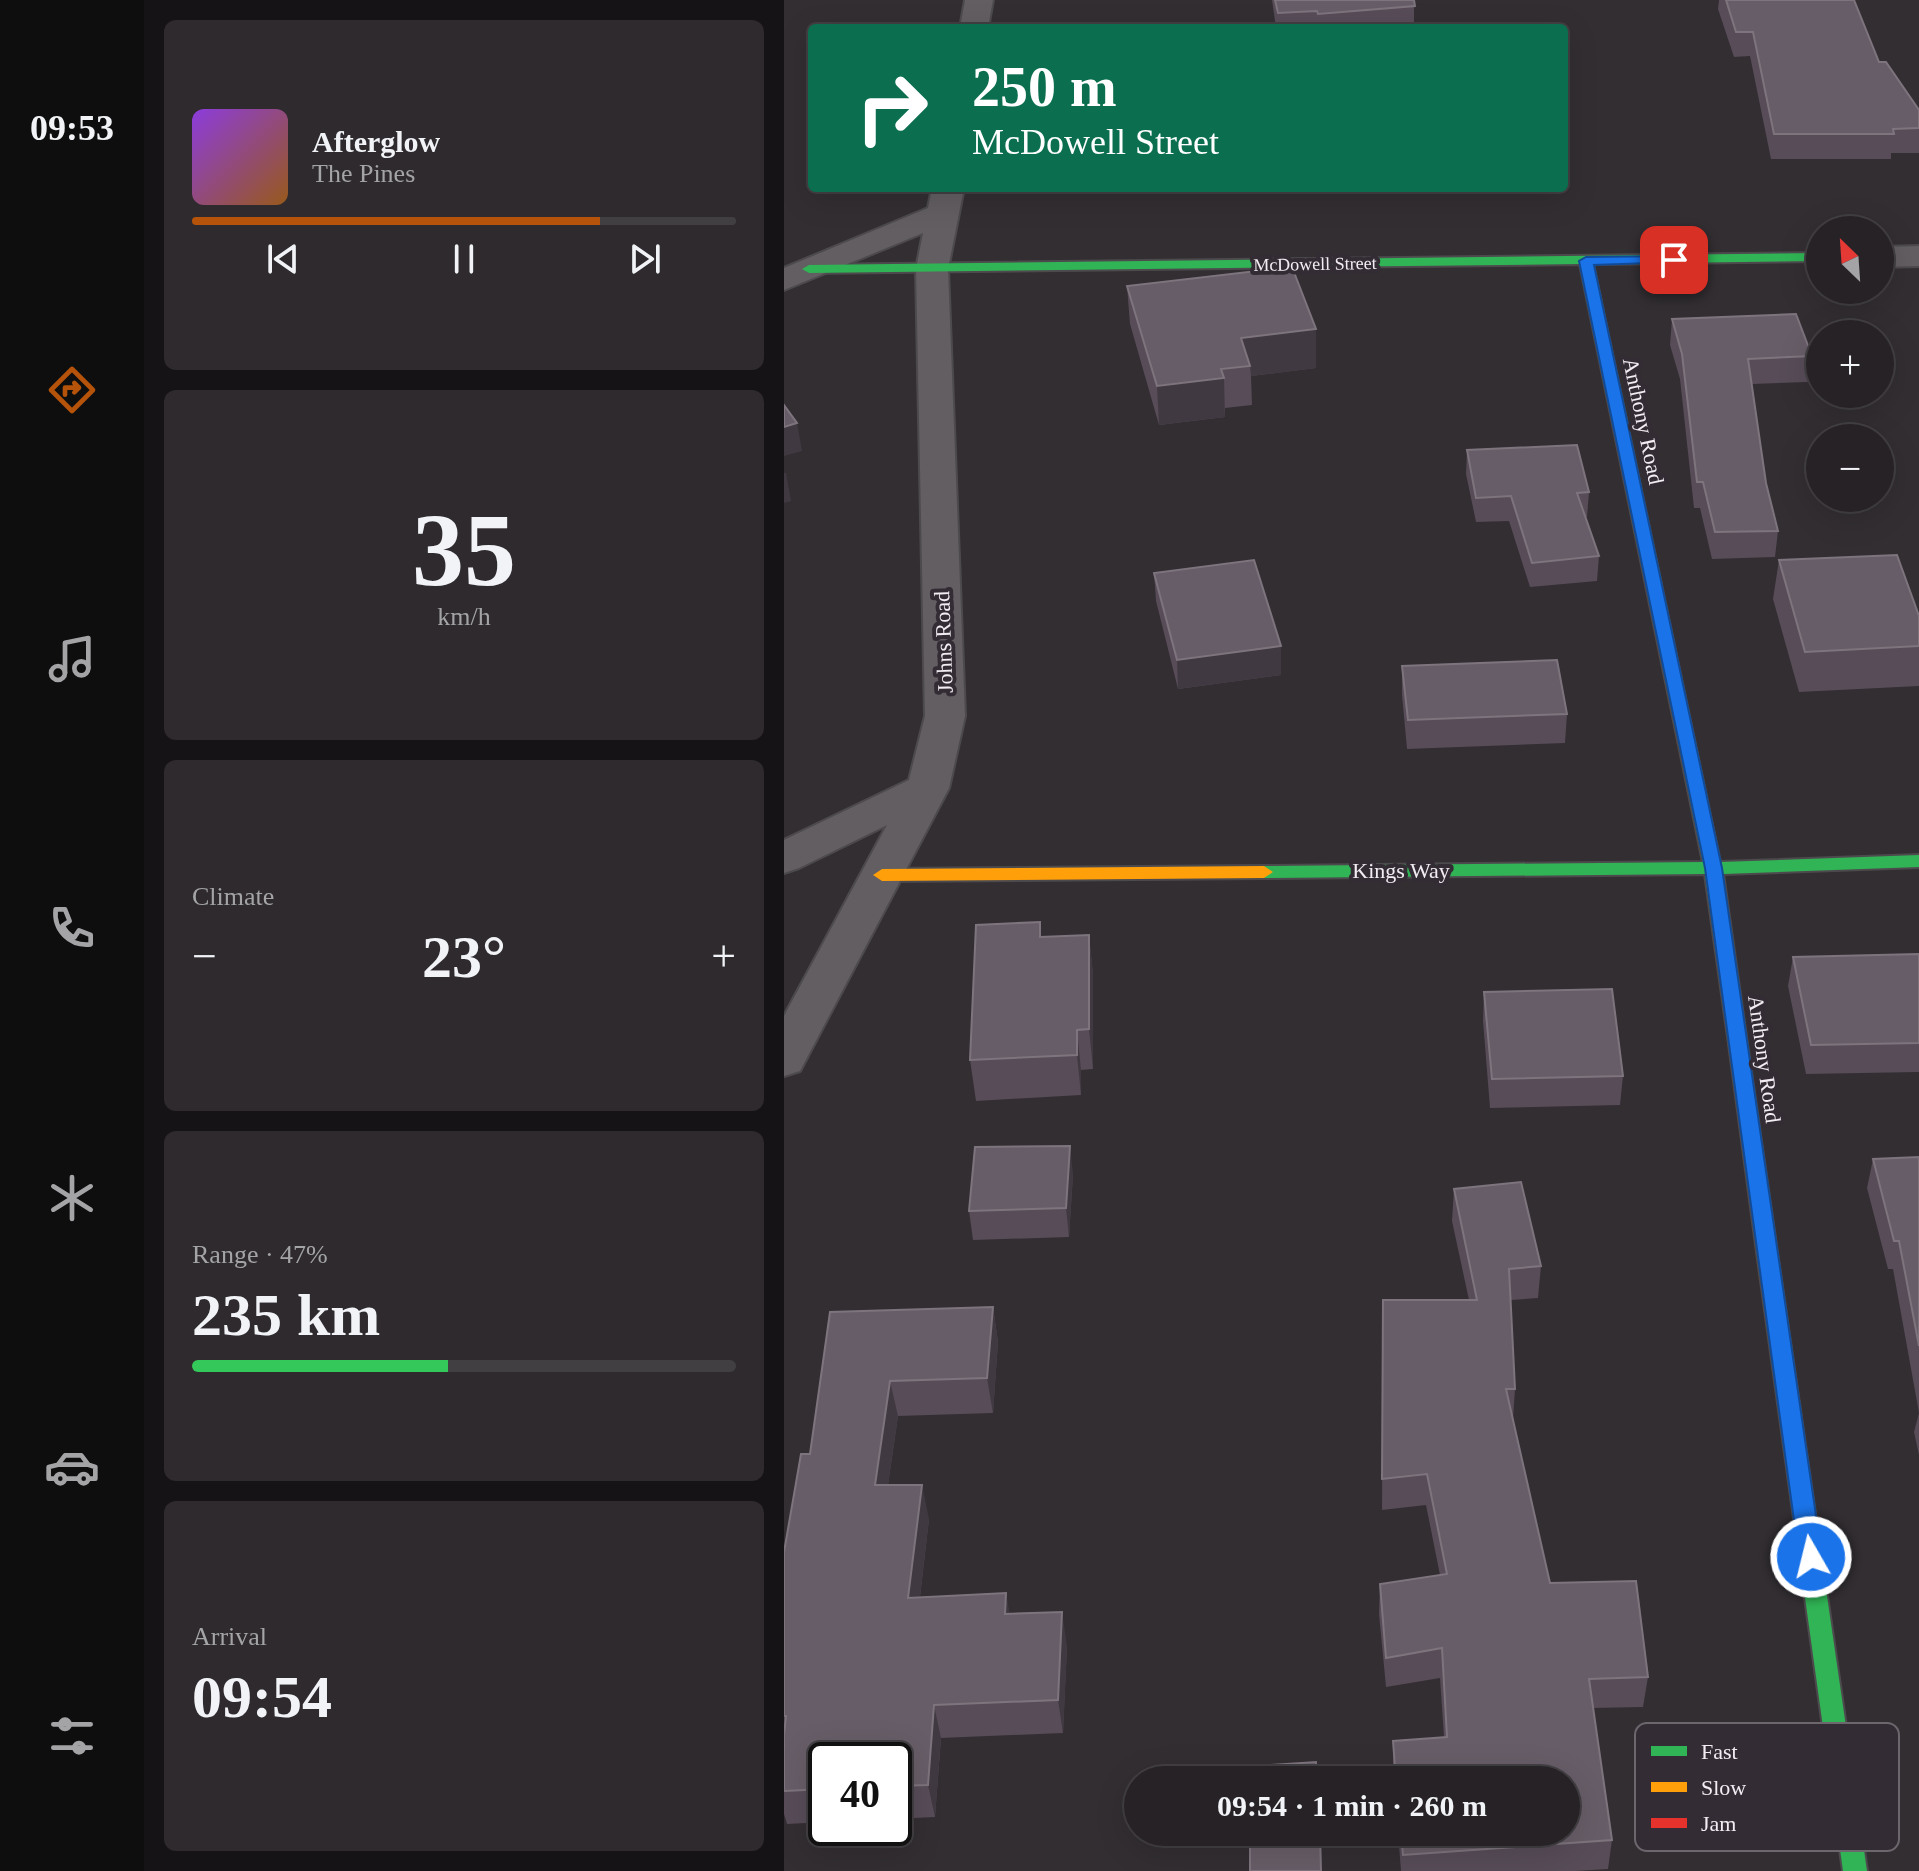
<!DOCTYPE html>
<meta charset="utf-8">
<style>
:root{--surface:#262226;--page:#2e2a2e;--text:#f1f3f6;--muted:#a4a4a7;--line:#423f43;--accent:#b45309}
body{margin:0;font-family:Georgia,serif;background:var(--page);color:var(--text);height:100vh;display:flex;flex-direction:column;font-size:30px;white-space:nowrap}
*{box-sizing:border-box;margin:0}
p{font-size:26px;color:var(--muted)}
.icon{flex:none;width:44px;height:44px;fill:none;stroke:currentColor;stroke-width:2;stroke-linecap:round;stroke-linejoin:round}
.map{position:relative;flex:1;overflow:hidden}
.drawer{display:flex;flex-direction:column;gap:20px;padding:20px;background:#151315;width:640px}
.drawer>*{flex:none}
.guide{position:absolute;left:24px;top:24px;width:760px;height:168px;border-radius:8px;box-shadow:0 8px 32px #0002,0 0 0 2px var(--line);background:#0b6e4f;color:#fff;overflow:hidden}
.needle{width:52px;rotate:335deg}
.fabs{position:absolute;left:1022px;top:216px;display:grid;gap:16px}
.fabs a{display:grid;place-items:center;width:88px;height:88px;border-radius:50%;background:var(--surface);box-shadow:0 8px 32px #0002,0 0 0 2px var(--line);font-size:40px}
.speed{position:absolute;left:24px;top:1742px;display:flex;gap:16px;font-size:40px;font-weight:700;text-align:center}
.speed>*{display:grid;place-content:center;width:104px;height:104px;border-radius:50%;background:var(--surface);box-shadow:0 8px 32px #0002,0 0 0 2px var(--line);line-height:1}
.speed .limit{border:4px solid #111;border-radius:12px;background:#fff;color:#111}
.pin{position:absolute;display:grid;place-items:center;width:68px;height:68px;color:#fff;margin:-34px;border-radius:16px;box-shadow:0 4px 12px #0006}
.me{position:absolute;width:88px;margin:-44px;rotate:352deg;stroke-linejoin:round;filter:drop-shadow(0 0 6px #0008)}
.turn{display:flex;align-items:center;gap:28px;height:168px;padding:0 32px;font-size:36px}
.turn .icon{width:104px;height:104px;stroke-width:2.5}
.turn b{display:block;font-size:56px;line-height:68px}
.big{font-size:60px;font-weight:700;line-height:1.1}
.drawer .tile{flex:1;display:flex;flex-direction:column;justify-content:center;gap:12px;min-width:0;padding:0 28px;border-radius:12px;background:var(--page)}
.drawer .dial{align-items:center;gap:0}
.dial b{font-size:104px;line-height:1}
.song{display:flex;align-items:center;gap:24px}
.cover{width:96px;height:96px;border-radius:12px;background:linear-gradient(135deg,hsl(270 70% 55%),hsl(30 70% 35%))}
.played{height:8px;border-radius:4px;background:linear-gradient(90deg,var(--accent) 75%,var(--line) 75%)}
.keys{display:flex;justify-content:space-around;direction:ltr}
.heat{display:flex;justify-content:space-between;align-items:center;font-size:44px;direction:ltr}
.charge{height:12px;border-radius:6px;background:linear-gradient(90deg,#34c759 47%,var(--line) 0)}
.trip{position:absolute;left:340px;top:1766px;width:456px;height:80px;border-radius:40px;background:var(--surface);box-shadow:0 8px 32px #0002,0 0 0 2px var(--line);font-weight:700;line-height:80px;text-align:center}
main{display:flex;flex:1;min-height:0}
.menu{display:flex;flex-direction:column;width:144px;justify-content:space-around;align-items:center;background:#0f0e0f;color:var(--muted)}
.menu .icon{width:56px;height:56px}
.menu .current{color:var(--accent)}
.menu b{font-size:36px;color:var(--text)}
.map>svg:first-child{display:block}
</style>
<main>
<nav class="menu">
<b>09:53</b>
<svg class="icon current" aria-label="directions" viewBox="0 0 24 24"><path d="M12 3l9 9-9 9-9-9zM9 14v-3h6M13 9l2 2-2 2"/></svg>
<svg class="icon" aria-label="music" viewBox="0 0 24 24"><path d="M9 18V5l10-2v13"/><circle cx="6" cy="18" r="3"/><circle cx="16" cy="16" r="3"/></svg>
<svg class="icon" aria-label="phone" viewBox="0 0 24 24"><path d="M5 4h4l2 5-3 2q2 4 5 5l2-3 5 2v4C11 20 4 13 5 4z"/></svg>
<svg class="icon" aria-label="climate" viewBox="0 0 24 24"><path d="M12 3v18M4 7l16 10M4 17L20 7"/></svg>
<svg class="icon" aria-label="car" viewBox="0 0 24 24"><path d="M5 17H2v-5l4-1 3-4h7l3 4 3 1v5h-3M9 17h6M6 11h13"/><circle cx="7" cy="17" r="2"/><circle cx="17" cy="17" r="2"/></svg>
<svg class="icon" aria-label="filters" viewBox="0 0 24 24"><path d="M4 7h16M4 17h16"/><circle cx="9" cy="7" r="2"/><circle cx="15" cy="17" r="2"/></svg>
</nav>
<section class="drawer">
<div class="tile">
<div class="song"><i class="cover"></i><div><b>Afterglow</b><p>The Pines</p></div></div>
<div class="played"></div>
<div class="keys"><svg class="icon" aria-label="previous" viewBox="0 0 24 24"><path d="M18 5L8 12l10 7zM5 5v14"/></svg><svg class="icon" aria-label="pause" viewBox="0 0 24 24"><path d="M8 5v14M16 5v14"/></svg><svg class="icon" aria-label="next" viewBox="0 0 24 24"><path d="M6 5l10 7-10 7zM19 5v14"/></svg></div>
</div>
<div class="tile dial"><b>35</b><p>km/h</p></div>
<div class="tile"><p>Climate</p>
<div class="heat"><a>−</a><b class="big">23°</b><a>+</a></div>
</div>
<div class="tile"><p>Range · 47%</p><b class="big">235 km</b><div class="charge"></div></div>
<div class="tile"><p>Arrival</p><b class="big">09:54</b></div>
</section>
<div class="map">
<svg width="1135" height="1871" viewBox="0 0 1135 1871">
<rect width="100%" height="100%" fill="#322e32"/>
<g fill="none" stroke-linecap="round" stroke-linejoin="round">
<!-- street casing -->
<g stroke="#4d4a4d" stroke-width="4">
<g id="street">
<polygon points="181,0 209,0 204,28 176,28"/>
<polygon points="148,188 180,188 164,269 181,716 165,788 16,1071 0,1076 0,1016 103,825 15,868 0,873 0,840 125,780 141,716 132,269 139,233 0,290 0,268 144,208"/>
<polygon points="1135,246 1135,266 1096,267 1096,247"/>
</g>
</g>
<!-- fast casing -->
<g stroke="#4d4a4d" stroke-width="4">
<g id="fast">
<polygon points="1036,253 1036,261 809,264 936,862 1135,855 1135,867 939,874 963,1044 961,1049 947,1049 945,1044 921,874 480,878 471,872 480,866 919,862 796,264 25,273 18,269 25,265"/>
<polygon points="983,1244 990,1246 993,1252 1083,1871 1059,1871 973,1252 976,1246"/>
</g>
</g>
<!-- slow casing -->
<g stroke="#4d4a4d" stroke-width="4">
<polygon id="slow" points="480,866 489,872 480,878 98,881 89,875 98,869"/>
</g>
<!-- jam casing -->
<g stroke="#4d4a4d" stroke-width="4">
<polygon id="jam" points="954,1037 961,1039 963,1044 993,1252 990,1258 983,1260 976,1258 973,1252 945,1044 947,1039"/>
</g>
<!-- street -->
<use href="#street" fill="#625e62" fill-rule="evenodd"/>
<!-- fast -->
<use href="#fast" fill="#30b455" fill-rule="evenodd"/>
<!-- slow -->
<use href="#slow" fill="#ff9f0a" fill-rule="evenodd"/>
<!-- jam -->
<use href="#jam" fill="#e5322d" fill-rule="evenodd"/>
</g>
<!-- wall -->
<g fill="#574c58">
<polygon points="488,0 630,0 630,28 492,28"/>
<polygon points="935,0 1070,0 1095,62 1135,110 1135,153 1107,153 1107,159 987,159 966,56 950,57 934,9"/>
<polygon points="343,286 532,329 532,368 467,376 468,405 441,408 441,417 375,425 346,324"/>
<polygon points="888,319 1028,356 1024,382 968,384 982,483 994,531 991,557 928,559 916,508 910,508 896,379 886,345"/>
<polygon points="683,450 805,492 803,517 801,517 815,556 813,581 746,587 725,521 692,522 682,474"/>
<polygon points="995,560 1135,616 1135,686 1015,692 989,599"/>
<polygon points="370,573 497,675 394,689 372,601"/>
<polygon points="618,666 783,714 781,743 623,749 618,695"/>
<polygon points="305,935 309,975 309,1069 297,1070 297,1095 192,1101 186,1060 258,937"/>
<polygon points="1135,954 1135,1072 1022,1074 1004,986 1009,957"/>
<polygon points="700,992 839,1076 836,1105 706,1108 699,1021"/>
<polygon points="1135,1157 1135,1413 1109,1269 1104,1269 1083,1188 1089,1159"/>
<polygon points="289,1174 285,1237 189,1240 185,1211"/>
<polygon points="670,1189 757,1266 754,1298 727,1300 731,1389 729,1419 766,1583 864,1677 859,1707 809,1708 828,1840 824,1869 792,1871 617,1871 614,1832 782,1832 782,1780 609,1780 609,1741 660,1737 656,1678 602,1687 595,1614 596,1584 656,1575 642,1505 598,1510 599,1300 685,1300 668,1221"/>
<polygon points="209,1307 214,1342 209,1413 114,1416 104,1485 145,1519 136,1597 222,1593 225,1614 283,1646 279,1733 157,1738 151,1817 110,1819 110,1760 42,1760 42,1822 3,1824 0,1814 0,1552 26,1454 46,1312"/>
<polygon points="1135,1413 1135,1455 1130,1432"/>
</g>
<!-- shaded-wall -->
<g fill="#413942">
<polygon points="532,329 532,368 467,376 466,366 457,338"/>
<polygon points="440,378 441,417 375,425 373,386"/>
<polygon points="13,423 18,451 0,456 0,427"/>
<polygon points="0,473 2,473 7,501 0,503"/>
<polygon points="497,646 497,675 394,689 393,660"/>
<polygon points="305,935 309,975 309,1069 305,1029"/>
<polygon points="293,1030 297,1070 297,1095 293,1055"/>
<polygon points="286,1146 289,1174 285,1237 282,1208"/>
<polygon points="209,1307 214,1342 209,1413 203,1378"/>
<polygon points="106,1381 114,1416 99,1519 91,1485"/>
<polygon points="138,1485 145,1519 132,1631 124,1598"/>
<polygon points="222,1593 228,1627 221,1614"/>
<polygon points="278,1612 283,1646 279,1733 274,1700"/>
<polygon points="150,1705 157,1738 151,1817 144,1785"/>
</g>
<!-- building -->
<g fill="#675d68" stroke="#7d747e" stroke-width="2">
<polygon points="491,0 630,0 631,6 534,14 533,11 494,13"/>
<polygon points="942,0 1070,0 1095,62 1102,62 1135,110 1135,128 1109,129 1110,134 990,134 969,32 952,32"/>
<polygon points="508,267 532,329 457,338 466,366 437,369 440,378 373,386 343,286"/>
<polygon points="1012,314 1028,356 964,359 982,483 994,531 931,532 919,482 913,482 898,354 888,319"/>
<polygon points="0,405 13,423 0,427"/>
<polygon points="793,445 805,492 793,493 815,556 748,563 727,496 692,498 683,450"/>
<polygon points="1113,555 1135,616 1135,646 1021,652 995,560"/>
<polygon points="470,560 497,646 393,660 370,573"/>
<polygon points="773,660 783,714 624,720 618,666"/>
<polygon points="256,922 256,937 305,935 305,1029 293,1030 293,1055 186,1060 192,925"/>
<polygon points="1135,954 1135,1043 1027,1045 1009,957"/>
<polygon points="828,989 839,1076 708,1079 700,992"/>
<polygon points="286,1146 282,1208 185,1211 191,1147"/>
<polygon points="1135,1157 1135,1346 1115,1241 1110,1241 1089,1159"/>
<polygon points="737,1182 757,1266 725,1269 731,1389 722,1389 766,1583 852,1581 864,1677 805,1679 828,1840 619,1855 617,1832 782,1832 782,1780 612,1780 609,1741 663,1737 658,1648 602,1658 596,1584 663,1574 643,1474 598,1479 599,1300 693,1300 670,1189"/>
<polygon points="209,1307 203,1378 106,1381 91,1485 138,1485 124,1598 222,1593 221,1614 278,1612 274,1700 150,1705 144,1785 110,1786 110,1760 42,1760 42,1789 0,1791 0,1735 2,1716 0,1716 0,1552 17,1454 26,1454 46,1312"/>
<polygon points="532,1762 533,1780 472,1780 470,1766"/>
<polygon points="466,1832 536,1832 537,1871 466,1871"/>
</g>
<!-- route -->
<polygon fill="#1a73e8" stroke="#114b97" stroke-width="2" points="890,256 897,260 895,262 810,265 938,868 1038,1557 1035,1564 1027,1567 1019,1564 1015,1557 921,868 795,261 802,257"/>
<g text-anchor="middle" stroke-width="8" stroke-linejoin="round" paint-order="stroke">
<!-- far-street labels -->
<g font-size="18" fill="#f2edf2" stroke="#332c34">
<text transform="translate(531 264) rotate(-1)" y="6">McDowell Street</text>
</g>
<!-- street labels -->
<g font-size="22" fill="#f2edf2" stroke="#332c34">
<text transform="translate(860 421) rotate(78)" y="8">Anthony Road</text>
<text transform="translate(159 642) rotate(-92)" y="8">Johns Road</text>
<text x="617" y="878">Kings Way</text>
<text transform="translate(981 1059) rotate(82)" y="8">Anthony Road</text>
</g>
</g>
<!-- legend -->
<rect x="851" y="1723" width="264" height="128" rx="12" fill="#332c34" stroke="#6c666d" stroke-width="2"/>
<rect x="867" y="1746" width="36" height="10" fill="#30b455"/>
<rect x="867" y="1782" width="36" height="10" fill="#ff9f0a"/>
<rect x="867" y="1818" width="36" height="10" fill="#e5322d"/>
<g font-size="22" fill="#f2edf2">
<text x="917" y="1759">Fast</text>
<text x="917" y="1795">Slow</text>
<text x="917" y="1831">Jam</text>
</g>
</svg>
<div class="fabs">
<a><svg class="needle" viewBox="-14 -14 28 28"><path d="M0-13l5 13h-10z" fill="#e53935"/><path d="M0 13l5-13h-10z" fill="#a4a4a7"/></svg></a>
<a>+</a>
<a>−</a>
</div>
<div class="speed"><div class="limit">40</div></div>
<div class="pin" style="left:890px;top:260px;background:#d93025"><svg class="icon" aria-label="arrive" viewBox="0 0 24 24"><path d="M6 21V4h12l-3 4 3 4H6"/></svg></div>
<svg class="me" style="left:1027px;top:1557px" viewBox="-20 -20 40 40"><circle r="17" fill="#1a73e8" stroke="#fff" stroke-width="3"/><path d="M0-11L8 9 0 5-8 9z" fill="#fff"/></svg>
<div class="trip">09:54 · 1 min · 260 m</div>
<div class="guide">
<div class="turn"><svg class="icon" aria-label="right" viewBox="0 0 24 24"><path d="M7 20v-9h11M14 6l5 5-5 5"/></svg><div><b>250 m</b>McDowell Street</div></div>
</div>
</div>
</main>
